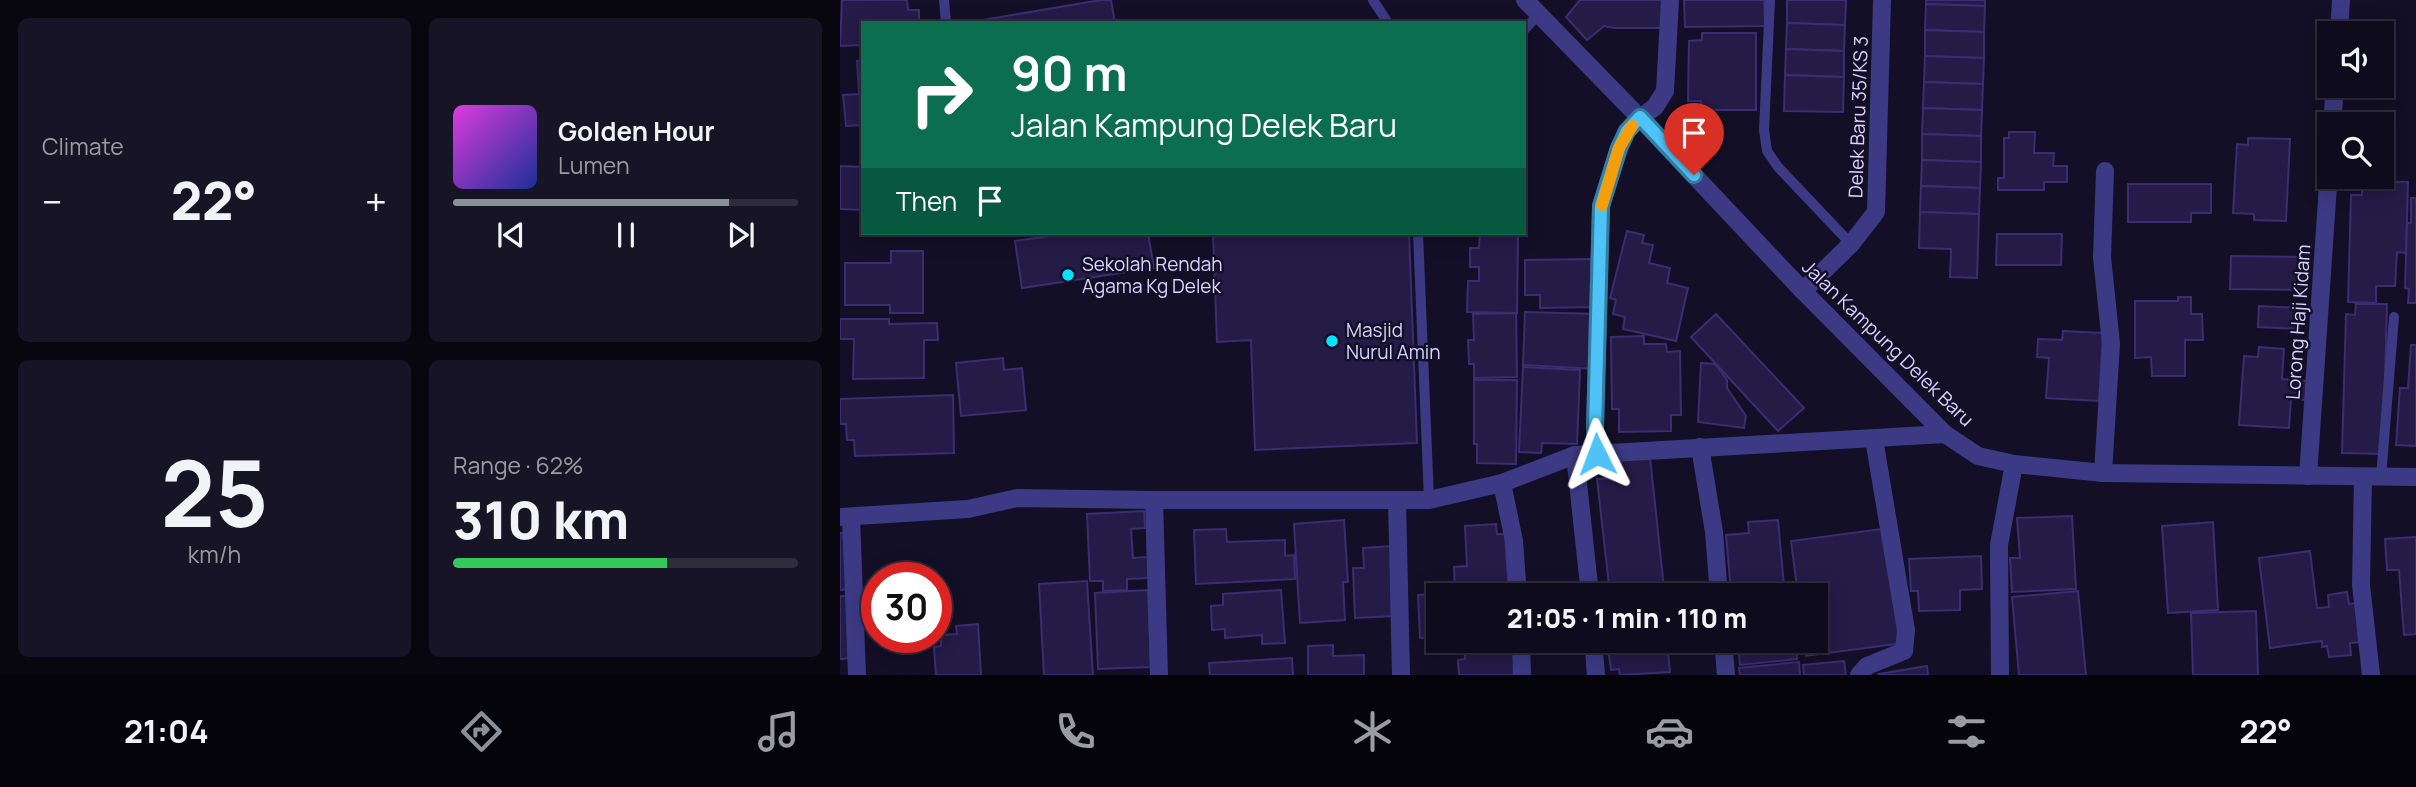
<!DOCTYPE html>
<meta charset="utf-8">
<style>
:root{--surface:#0e0b1c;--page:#171425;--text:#f1f3f6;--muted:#9b9ba3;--line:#2e2b3b;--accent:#8c9099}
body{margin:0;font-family:Manrope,sans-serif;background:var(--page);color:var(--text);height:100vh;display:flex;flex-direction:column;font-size:26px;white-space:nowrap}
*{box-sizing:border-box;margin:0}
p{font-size:23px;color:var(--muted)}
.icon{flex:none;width:38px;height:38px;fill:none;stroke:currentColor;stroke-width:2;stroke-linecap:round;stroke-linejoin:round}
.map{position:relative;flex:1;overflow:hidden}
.drawer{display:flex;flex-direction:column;gap:18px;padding:18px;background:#08060f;width:840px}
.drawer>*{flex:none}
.guide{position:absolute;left:21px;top:21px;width:665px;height:214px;border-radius:0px;box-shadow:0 4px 18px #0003,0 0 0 2px var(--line);background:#0b6e4f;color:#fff;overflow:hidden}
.buttons{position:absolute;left:1477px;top:21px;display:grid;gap:14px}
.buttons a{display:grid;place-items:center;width:77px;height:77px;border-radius:0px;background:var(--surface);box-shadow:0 4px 18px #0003,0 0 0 2px var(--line);font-size:35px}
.speed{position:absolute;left:21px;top:562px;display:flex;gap:14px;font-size:35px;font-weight:700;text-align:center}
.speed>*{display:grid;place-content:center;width:91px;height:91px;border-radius:50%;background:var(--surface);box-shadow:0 4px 18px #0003,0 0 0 2px var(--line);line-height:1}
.speed .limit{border:10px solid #d22;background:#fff;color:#111}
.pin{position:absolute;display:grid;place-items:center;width:60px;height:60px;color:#fff;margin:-72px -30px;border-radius:50% 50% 50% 0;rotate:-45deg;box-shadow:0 0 7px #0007}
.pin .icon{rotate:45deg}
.me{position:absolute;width:77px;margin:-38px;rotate:357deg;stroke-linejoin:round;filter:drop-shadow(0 0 5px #0008)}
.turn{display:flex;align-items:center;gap:24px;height:147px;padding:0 35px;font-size:32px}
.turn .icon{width:91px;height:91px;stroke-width:2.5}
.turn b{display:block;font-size:49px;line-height:60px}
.then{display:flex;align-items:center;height:66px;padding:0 35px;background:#0003;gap:14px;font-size:26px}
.big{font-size:52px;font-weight:800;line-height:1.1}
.drawer .tile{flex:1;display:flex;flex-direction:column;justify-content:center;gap:10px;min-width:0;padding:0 24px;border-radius:10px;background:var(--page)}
.drawer .dial{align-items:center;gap:0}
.dial b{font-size:91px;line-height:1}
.song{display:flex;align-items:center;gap:21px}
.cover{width:84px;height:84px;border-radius:10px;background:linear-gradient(135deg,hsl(300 70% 55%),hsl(230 70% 35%))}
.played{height:7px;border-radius:4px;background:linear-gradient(90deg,var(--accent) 80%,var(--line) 80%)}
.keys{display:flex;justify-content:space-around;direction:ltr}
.heat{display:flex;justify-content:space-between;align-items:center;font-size:38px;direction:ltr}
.charge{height:10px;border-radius:5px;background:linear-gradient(90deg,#34c759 62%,var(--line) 0)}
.drawer .tiles{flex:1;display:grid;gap:18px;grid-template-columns:repeat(2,1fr)}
.trip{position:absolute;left:586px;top:583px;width:402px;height:70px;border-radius:0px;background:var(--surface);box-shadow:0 4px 18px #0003,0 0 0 2px var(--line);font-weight:800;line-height:70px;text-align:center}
.tab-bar{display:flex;height:112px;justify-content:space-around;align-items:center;background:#06040b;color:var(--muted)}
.tab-bar .icon{width:49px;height:49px}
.tab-bar .current{color:var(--accent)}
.tab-bar b{font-size:32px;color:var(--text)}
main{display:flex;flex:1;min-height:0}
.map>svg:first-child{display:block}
</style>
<main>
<section class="drawer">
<div class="tiles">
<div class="tile"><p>Climate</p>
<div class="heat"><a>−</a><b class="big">22°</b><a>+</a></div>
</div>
<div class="tile">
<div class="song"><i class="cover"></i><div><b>Golden Hour</b><p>Lumen</p></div></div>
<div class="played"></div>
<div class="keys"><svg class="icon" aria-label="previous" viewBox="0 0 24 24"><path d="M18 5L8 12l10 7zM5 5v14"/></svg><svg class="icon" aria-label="pause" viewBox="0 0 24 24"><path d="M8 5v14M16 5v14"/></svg><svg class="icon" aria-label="next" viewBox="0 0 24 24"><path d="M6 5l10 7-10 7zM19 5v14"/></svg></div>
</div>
<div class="tile dial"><b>25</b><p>km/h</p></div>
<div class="tile"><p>Range · 62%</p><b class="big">310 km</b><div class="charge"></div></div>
</div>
</section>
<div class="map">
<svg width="1576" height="675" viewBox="0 0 1576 675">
<rect width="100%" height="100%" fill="#130f26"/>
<!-- building -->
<g fill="#241b47" stroke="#3b2d73" stroke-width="2">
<polygon points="2,0 67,0 68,10 79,10 79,23 23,23 23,45 0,46"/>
<polygon points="261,0 271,0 275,23 125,23"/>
<polygon points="740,0 824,0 824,28 774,28 764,26 747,40 726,17"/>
<polygon points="844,0 924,0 925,26 845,27"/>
<polygon points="947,0 1006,0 1005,25 947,23"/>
<polygon points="1086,0 1145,0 1145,6 1086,4"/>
<polygon points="1086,4 1145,6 1144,32 1085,30"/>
<polygon points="947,23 1005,25 1004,51 946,49"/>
<polygon points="1085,30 1144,32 1144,58 1085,56"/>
<polygon points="862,33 916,33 916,110 861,110 861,101 848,101 849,41 862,40"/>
<polygon points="946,49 1004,51 1004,77 945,75"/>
<polygon points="1085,56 1144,58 1143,84 1084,82"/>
<polygon points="17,61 23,61 23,125 6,126 3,95 19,94"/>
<polygon points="945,75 1004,77 1003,112 944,111"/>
<polygon points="1084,82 1143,84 1142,110 1083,108"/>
<polygon points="1083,108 1142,110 1141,136 1082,134"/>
<polygon points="1169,132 1195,132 1194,153 1214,153 1213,166 1227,166 1227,182 1204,182 1204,190 1158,190 1158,178 1164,178 1164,138 1169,138"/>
<polygon points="1082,134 1141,136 1141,162 1082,160"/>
<polygon points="1408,138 1450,139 1446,221 1414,220 1414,214 1393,213 1397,144 1408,145"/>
<polygon points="1082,160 1141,162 1140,188 1081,186"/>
<polygon points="0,166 23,167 23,210 0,209"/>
<polygon points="1522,181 1568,182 1566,253 1557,252 1555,286 1536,286 1536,303 1508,302 1511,195 1522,195"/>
<polygon points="1288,184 1371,184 1371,213 1351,213 1351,222 1288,222"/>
<polygon points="1081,186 1140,188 1139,214 1080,212"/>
<polygon points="1571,198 1576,198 1576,303 1568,303 1569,289 1565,288 1567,223 1571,223"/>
<polygon points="1080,212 1139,214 1137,278 1110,277 1111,249 1079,248"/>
<polygon points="787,231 804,235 802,243 813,245 809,263 830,268 827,283 848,288 836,341 783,329 785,317 773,314 776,300 770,298"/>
<polygon points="232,233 308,233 314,268 182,288 175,241"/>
<polygon points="373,233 569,233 577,443 415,450 411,340 377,342"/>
<polygon points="640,233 678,233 677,313 627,312 628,281 639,281 639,267 630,267 630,248 639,248"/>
<polygon points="1157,234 1222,234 1221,265 1156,265"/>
<polygon points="51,251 83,251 83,313 50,313 50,305 5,305 5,263 51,263"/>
<polygon points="1391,256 1464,257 1464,290 1390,289"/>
<polygon points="754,259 755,307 700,308 700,295 685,295 685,260"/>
<polygon points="1338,297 1351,297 1351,314 1362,314 1363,340 1345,340 1345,376 1312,376 1311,357 1295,358 1295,301 1338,301"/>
<polygon points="1516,304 1547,304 1543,454 1502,453 1506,314 1515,315"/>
<polygon points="1419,306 1461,308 1460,329 1418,327"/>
<polygon points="685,312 758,314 756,369 683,365"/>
<polygon points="676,313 677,377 634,378 634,364 629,364 628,340 634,340 633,314"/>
<polygon points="876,314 964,408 938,431 851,337"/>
<polygon points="0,319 49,319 49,324 97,323 98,340 84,340 84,378 13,379 14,339 0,339"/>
<polygon points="1223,331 1263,333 1259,401 1206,398 1209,358 1197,357 1198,339 1222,340"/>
<polygon points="804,336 804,344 826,344 827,352 840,351 841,415 831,415 831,431 779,432 779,409 772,409 771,337"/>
<polygon points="1571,345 1576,345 1576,446 1556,445 1560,388 1568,388"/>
<polygon points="1419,347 1444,349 1442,379 1467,381 1466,400 1451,399 1449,428 1399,425 1404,356 1418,357"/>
<polygon points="163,358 164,370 182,368 186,410 121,416 116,363"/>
<polygon points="861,363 875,364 887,380 887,388 906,416 904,428 858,422"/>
<polygon points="683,367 740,370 737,444 702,443 701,453 679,452"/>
<polygon points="634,380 677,380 676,464 637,463 637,444 634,444"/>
<polygon points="113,395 114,453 15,456 14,440 7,440 6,424 0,424 0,399"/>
<polygon points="810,457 824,588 770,594 757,479 771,478 769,462"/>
<polygon points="304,511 305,528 291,529 293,558 308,557 309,578 287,579 287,590 263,591 263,581 250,581 247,514"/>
<polygon points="1232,516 1236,589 1172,592 1170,558 1180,558 1177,518"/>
<polygon points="504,520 508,582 503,582 505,620 460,623 454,524"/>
<polygon points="938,520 944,586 891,591 886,535 909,533 908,522"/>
<polygon points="1373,522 1378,610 1328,613 1322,526"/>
<polygon points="656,524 657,534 665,534 669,595 615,595 614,567 627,566 625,526"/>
<polygon points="1049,528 1064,643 966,656 964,640 976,640 976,595 958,595 951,541"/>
<polygon points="386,529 387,542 445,540 445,556 454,555 455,579 356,584 354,530"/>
<polygon points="0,533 3,533 8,589 0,590"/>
<polygon points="1576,537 1576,634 1564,635 1559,570 1547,570 1545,539"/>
<polygon points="552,546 555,616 515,618 513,568 524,568 523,548"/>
<polygon points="1470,551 1477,608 1489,607 1488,595 1507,592 1509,604 1517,603 1521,642 1510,643 1511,655 1489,657 1487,646 1482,647 1482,641 1430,648 1419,558"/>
<polygon points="1141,556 1142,589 1120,590 1120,610 1079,611 1078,591 1071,591 1069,559"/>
<polygon points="247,581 253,675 204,675 199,584"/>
<polygon points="308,590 311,667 258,669 255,593"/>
<polygon points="441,590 445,643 422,644 422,635 385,638 385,629 372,630 371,606 383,605 383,594"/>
<polygon points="1238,591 1246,675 1179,675 1172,597"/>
<polygon points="608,593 598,595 598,637 580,638 578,595"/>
<polygon points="0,596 9,596 13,658 0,659"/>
<polygon points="1416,611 1418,675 1353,675 1351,613"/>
<polygon points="138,624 141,675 96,675 94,647 101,646 101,635 117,634 116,626"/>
<polygon points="624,640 675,640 676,675 619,675 618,660 625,659"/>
<polygon points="767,640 827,640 830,672 780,675 779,669 771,670"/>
<polygon points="898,640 955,640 957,659 900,665"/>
<polygon points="493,645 493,656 524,655 524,675 468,675 468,646"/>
<polygon points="452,658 453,675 370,675 369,663"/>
<polygon points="1004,661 1006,675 964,675 963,665"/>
<polygon points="959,662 960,675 900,675 899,668"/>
<polygon points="1087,666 1088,675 1040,675 1039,674"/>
</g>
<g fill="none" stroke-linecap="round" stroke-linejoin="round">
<!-- service -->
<g stroke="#3d3a85" stroke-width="10">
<polyline points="104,0 106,23"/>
<polyline points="533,0 548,23"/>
<polyline points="930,0 924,130 927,151 938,167 1011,244"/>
<polyline points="684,30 698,15"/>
<polyline points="578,233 589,500"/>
<polyline points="1541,477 1554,317"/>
</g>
<!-- minor -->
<g stroke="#3d3a85" stroke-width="18">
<polyline points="685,0 800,118 963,291 1105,434 1138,456 1174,464 1263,473 1576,477"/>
<polyline points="1499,33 1501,0"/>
<polyline points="1492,124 1495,86"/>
<polyline points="963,291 1011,244 1036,212 1042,0"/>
<polyline points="860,447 874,532 879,595"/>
<polyline points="757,454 755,428 761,206 779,148 787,131 800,118 815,107 825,91 830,0"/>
<polyline points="735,455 750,595"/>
<polyline points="1263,473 1271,344 1262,257 1265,171"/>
<polyline points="1468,476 1489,171"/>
<polyline points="1523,477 1521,585 1531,675"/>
<polyline points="662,483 674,541 678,595"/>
<polyline points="314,500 319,675"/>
<polyline points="557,500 561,675"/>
<polyline points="0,517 128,509 177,498 314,500 589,500 662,483 735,455 1105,434"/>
<polyline points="11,517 17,675"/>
<polyline points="681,640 682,675"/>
<polyline points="753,640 756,675"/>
<polyline points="883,640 886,675"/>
<polyline points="1019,675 1027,666 1064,651 1066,630 1034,439"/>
<polyline points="1160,675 1159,545 1174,464"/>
</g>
</g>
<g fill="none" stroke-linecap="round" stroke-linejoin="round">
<!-- route casing -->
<g stroke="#337fa1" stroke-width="18">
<polyline id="route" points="757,454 755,428 761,206 779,148 787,131 800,117 854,175"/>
</g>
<!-- route -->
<use href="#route" stroke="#4fc3f7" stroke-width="12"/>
<!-- slow -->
<polyline stroke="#f59e0b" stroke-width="12" points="762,205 779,148 792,126"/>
</g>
<!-- markers -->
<g fill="#00e5ff" stroke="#130f26" stroke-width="2.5">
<circle cx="228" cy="275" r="7"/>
<circle cx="492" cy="341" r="7"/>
</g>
<g text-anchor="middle" stroke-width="5" stroke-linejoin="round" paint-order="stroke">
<!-- street labels -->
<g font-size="19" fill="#d9d4ff" stroke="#130f26">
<text transform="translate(1018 117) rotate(-88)" y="7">Delek Baru 35/KS 3</text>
<text transform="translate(1458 322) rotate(-86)" y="7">Lorong Haji Kidam</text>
<text transform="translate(1048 343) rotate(44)" y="7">Jalan Kampung Delek Baru</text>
</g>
<!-- poi labels -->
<g font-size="19" fill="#d9d4ff" stroke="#130f26" text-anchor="start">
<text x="242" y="271">Sekolah Rendah<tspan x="242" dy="22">Agama Kg Delek</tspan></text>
<text x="506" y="337">Masjid<tspan x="506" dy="22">Nurul Amin</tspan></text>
</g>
</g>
</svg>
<div class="buttons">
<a><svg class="icon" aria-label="sound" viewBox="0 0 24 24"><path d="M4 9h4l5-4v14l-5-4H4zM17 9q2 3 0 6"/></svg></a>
<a><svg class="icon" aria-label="search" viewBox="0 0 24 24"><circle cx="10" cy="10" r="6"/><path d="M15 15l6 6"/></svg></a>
</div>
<div class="speed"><div class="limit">30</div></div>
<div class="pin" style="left:854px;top:175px;background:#d93025"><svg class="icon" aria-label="arrive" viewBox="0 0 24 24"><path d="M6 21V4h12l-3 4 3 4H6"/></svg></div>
<svg class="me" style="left:757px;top:454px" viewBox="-20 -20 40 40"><path d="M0-17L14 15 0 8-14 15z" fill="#4fc3f7" stroke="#fff" stroke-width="4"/></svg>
<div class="trip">21:05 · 1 min · 110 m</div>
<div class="guide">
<div class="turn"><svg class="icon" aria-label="right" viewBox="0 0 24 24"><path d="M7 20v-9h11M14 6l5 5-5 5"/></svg><div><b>90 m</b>Jalan Kampung Delek Baru</div></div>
<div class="then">Then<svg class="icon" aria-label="arrive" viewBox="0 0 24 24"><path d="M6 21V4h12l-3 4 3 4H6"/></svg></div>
</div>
</div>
</main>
<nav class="tab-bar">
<b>21:04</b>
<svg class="icon current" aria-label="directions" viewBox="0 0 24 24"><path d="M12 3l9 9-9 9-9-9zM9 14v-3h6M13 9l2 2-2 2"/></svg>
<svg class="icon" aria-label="music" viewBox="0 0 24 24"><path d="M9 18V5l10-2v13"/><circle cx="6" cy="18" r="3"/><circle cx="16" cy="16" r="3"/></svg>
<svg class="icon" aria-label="phone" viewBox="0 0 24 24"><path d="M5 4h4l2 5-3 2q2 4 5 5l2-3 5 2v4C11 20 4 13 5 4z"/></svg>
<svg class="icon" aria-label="climate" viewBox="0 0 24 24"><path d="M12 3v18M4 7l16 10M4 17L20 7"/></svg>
<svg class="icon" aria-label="car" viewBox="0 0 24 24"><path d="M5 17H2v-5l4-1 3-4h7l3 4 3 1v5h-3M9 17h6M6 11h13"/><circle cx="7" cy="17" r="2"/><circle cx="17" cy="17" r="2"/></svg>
<svg class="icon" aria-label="filters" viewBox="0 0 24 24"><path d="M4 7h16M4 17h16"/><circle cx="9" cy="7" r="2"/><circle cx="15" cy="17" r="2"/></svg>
<b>22°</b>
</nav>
